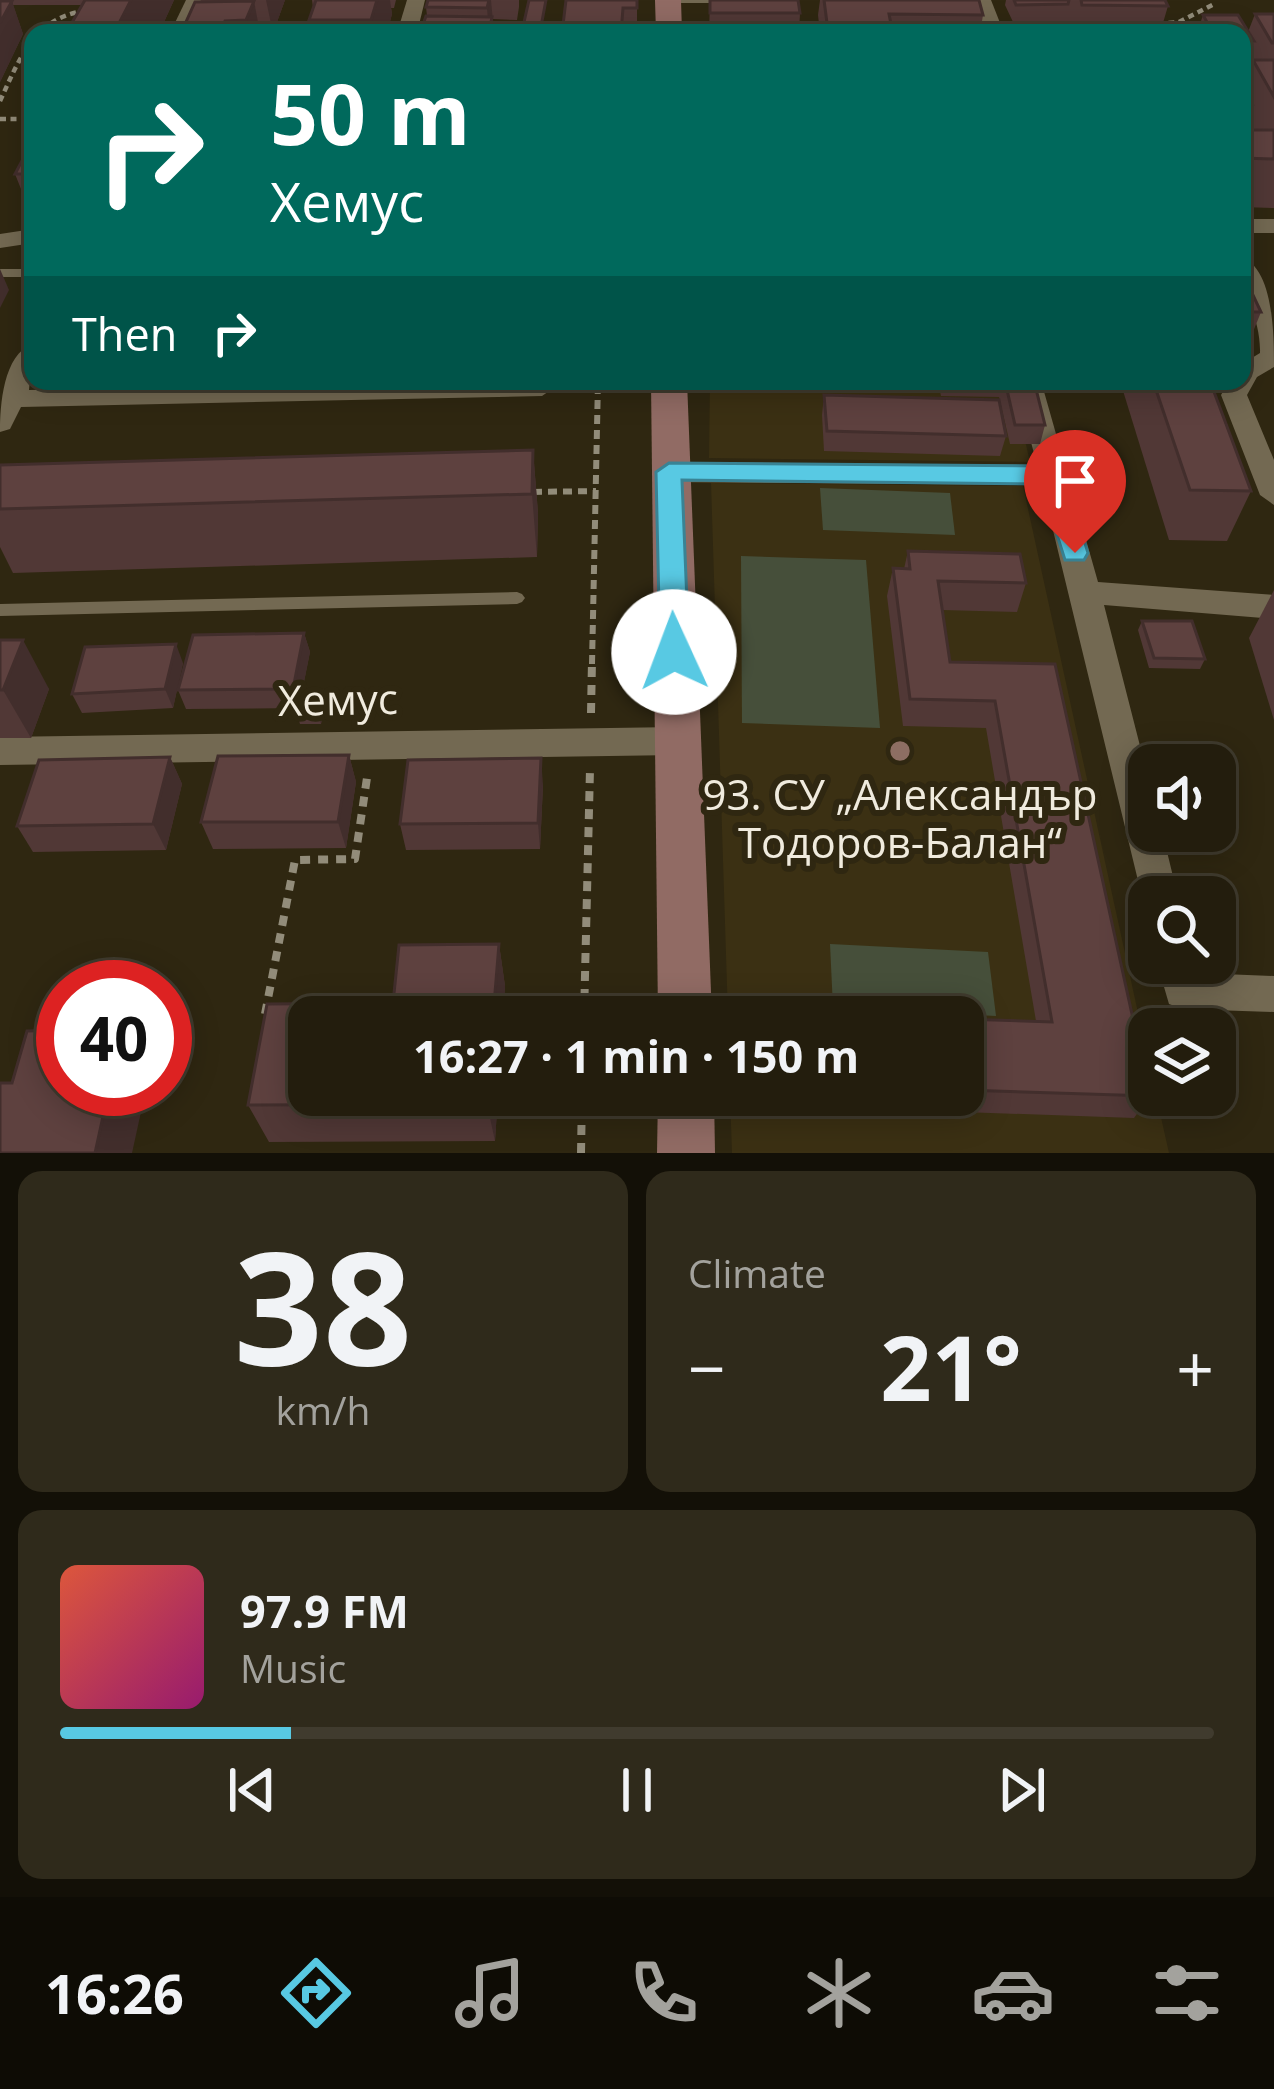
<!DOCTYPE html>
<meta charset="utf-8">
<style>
:root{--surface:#231d0d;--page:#2f2a1b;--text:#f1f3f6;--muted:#a3a29d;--line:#403b2e;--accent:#58c9e3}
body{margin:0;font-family:"Open Sans",sans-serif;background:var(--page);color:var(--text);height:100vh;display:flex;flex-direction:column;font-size:45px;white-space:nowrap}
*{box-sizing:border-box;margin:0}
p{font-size:39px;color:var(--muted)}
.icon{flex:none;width:66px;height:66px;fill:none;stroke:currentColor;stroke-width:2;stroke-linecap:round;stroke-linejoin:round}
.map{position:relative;height:1153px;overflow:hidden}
.side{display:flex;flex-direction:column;gap:18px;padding:18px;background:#131007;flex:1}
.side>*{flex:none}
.banner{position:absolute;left:24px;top:24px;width:1227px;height:366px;border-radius:24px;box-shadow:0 6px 30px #0003,0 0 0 3px var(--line);background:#00695c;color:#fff;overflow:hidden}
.buttons{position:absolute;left:1128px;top:744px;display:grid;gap:24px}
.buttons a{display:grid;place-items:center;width:108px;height:108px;border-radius:24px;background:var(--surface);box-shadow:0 6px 30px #0003,0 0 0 3px var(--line);font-size:60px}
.speed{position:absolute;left:36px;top:960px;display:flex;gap:24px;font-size:60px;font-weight:700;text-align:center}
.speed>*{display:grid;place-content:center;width:156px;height:156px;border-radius:50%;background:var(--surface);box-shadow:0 6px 30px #0003,0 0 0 3px var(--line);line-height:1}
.speed .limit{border:18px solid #d22;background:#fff;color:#111}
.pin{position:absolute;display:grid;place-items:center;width:102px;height:102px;color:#fff;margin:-123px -51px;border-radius:50% 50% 50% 0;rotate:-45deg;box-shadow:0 0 12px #0007}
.pin .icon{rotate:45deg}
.me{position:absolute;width:132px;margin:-66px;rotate:358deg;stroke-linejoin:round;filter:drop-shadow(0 0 9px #0008)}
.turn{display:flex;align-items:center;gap:42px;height:252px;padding:0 48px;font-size:54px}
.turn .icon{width:156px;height:156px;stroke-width:2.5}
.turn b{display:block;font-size:84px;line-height:102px}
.then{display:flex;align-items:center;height:114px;padding:0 48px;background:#0003;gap:24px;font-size:45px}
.big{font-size:90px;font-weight:700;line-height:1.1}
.side .tile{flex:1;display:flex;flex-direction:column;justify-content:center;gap:18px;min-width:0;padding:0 42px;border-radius:24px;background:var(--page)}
.side .dial{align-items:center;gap:0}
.dial b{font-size:156px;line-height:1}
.song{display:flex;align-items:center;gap:36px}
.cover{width:144px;height:144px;border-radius:18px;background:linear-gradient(135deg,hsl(10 70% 55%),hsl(320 70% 35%))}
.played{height:12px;border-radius:6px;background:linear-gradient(90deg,var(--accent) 20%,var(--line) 20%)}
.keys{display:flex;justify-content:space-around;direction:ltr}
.heat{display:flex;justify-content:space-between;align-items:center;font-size:66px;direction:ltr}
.side .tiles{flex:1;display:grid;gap:18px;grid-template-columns:1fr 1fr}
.tile:last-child{grid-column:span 2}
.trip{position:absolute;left:288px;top:996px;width:696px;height:120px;border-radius:24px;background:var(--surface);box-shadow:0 6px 30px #0003,0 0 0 3px var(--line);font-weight:700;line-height:120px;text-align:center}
.tabs{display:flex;height:192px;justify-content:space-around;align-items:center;background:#0e0c05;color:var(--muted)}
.tabs .icon{width:84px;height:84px}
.tabs .current{color:var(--accent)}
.tabs b{font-size:54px;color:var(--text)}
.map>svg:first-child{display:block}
</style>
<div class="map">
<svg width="1274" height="1153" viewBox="0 0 1274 1153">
<rect width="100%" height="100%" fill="#2f2711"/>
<!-- built -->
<g fill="#3b3013">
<polygon points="710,381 1011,381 1030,462 709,458"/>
<polygon points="711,483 1023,486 1149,1063 1149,1095 1156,1095 1169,1153 732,1153 730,1095 963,1095 963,1017 728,1017"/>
</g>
<!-- green -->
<g fill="#464f3a">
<polygon points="820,488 950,493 955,535 823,530"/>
<polygon points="741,556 866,560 880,728 742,723"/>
<polygon points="830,944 988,952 996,1016 833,1008"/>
</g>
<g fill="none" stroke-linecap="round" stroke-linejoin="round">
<!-- path-far2 -->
<g stroke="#928c7a" stroke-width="4.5" stroke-dasharray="6 4.5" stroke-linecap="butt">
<polyline points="1158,24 1179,22 1216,3"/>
<polyline points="1023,33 1067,32"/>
<path d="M0 101C19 60 34 18 84 11"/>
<polyline points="0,119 33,119"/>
</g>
<!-- path-far1 -->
<g stroke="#928c7a" stroke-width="6" stroke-dasharray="9 6" stroke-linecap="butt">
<polyline points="569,387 634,386"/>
<polyline points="533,492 596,491"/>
<polyline points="592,664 598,381"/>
</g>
<!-- path -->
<g stroke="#928c7a" stroke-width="8" stroke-dasharray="10 8" stroke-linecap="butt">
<polyline points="591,713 592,661"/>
<polyline points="265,1014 295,860 355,859 368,771"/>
<polyline points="584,1017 590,769"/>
<polyline points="581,1153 582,1095"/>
</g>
<!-- lane -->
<g fill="#736952" fill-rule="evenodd">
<polygon points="663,0 730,0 725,3 668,3"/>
<rect x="0" y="269" width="33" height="8"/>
<polygon points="517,592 522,594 525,598 522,602 517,604 0,616 0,604"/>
</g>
<!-- street -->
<g fill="#736952" fill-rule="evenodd">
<polygon points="186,0 204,0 190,33 170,33"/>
<polygon points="407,0 425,0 417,33 397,33"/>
<polygon points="973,0 991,0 1004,33 984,33"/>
<rect x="1242" y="219" width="32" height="14"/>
<polygon points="33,229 33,243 0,248 0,234"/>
<path d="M1242 257C1274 270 1274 336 1274 367L1257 377 1247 395 1274 460V505L1260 495 1221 395 1229 381H1242V364L1260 353C1261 317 1242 298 1242 257Z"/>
<path d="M33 344 29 390 551 381 555 387 542 396 21 407 10 429 0 432C0 406 3 354 33 344Z"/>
<polygon points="1015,381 1041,381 1098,582 1274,595 1274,619 1104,605 1149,781 1149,831 1162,831 1178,897 1149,897 1149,909 1142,897 1042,485 669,482 655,472 669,462 1037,465"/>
<polygon points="677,727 689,731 694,741 689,751 677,755 0,765 0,737"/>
<polygon points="1157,963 1195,963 1198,973 1274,976 1274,1012 1183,1009 1169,1004"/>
</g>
<!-- secondary -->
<g fill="#916b64" fill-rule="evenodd">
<polygon points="655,0 681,0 682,33 656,33"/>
<polygon points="651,381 687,381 712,1017 658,1017"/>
<polygon points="658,1095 714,1095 715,1153 657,1153"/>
</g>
</g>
<!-- wall -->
<g fill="#513836">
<polygon points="0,0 174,0 159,33 66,33 82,5 13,5 23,34 0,82"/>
<polygon points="201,0 285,0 273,33 181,33"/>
<polygon points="312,0 396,0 394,8 391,8 392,14 387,33 312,33 309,20 313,8"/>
<polygon points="428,0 519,0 519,7 517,20 493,19 494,33 421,33 427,16 426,7"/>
<polygon points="637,0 637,33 562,33"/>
<polygon points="710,0 800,13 799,33 709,33"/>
<polygon points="820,0 979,0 983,15 980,33 820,33 818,15"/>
<polygon points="1006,0 1165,0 1168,6 1160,33 1061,33 1064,22 1013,22 1005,5"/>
<polygon points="1255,14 1274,14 1274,208 1242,207 1242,86 1243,88 1248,76 1244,69 1242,75 1242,33 1197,33 1203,15 1248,32"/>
<polygon points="33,140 33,209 29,209 15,174"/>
<polygon points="1242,312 1261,312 1246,349 1242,349"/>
<polygon points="938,381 1034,381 1045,425 1040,444 1010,444 999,397 941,396"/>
<polygon points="1120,381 1210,381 1251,491 1227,541 1169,540"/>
<polygon points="824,395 1006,436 1000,456 824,451 822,415"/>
<polygon points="533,450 538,513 537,557 13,573 0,547 0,465"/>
<polygon points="908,551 1026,583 1017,612 942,610 950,662 1055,664 1150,1096 1134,1118 852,1108 851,1095 963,1095 963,1019 1036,1021 986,728 903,726 887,596 893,568 904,569"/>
<polygon points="1274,590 1274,720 1249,638"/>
<polygon points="1142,621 1205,659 1200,669 1149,668 1138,630"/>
<polygon points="304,633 310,652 302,691 322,691 325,700 321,724 300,724 297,715 298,708 186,709 178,690"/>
<polygon points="0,640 49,689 31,738 0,738"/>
<polygon points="183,663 173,708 82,713 72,694"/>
<polygon points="349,755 356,782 346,848 213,849 201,822"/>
<polygon points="170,757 182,784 166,850 33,852 17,826"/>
<polygon points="543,785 540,849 406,850 400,824"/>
<polygon points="499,944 505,986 503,1017 309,1017 309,1095 498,1095 495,1141 269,1142 248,1105 267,1004 393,1003 399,945"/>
</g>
<!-- shaded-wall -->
<g fill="#422e2c">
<polygon points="129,0 174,0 159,33 114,33"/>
<polygon points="266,0 285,0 273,33"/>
<polygon points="377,0 390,0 392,14 387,33 373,33 371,20"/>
<polygon points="489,0 491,0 494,33 489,33 487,8"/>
<polygon points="12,1 23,34 0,82 0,23"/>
<polygon points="254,1 260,33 249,33 246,20"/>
<polygon points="0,269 9,290 0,308"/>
<polygon points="533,450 538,513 537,557 532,494"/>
<polygon points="304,633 310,652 299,708 293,689"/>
<polygon points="23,640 49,689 31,738 3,690"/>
<polygon points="176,644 183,663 173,708 165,689"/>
<polygon points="322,691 325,700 321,724 318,714"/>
<polygon points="349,755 356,782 346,848 338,822"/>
<polygon points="170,757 182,784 166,850 153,824"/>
<polygon points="541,758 543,785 540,849 538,823"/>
<polygon points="499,944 505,986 503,1017 493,1017"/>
<polygon points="109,1089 146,1089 132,1153 95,1153"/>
<polygon points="488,1095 498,1095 495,1141 487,1104"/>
</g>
<!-- building -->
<g fill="#5e413f" stroke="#422e2c" stroke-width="3">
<polygon points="85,0 131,0 114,33 66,33"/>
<polygon points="316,0 377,0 371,20 309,20"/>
<polygon points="428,0 489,0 487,8 426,7"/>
<polygon points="529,0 546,0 540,32 522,31"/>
<polygon points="566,0 637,0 637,8 623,8 621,33 562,33"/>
<polygon points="710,0 798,0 800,13 710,13"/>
<polygon points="824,0 979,0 983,15 889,14 891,24 827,23"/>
<polygon points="1014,0 1069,0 1068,4 1016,5"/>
<polygon points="1081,0 1165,0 1168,6 1082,5"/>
<polygon points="0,1 12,1 0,23"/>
<polygon points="254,1 246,20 225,21 220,33 181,33 195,2"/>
<polygon points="1255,14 1274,14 1274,43 1272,43"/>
<polygon points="1203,15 1238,15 1254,41 1242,41 1242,33 1213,33"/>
<polygon points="426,16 492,17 489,32 421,30"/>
<polygon points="1253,60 1274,60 1274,97"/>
<polygon points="1242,86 1252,104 1242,104"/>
<polygon points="1242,130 1274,130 1274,159 1242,158"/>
<polygon points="33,140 33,174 15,174"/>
<polygon points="1242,272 1261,312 1242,312"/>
<polygon points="1005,381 1034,381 1045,425 1015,425"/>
<polygon points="1153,381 1210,381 1251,491 1190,490"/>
<polygon points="824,395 999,400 1006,436 827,431"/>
<polygon points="533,450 532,494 0,509 0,465"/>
<polygon points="908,551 1020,554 1026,583 938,581 950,662 1055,664 1150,1096 963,1090 963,1019 1052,1022 995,701 910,699 893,568 910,569"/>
<polygon points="1142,621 1192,621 1205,659 1154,658"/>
<polygon points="304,633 293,689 178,690 193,635"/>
<polygon points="0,640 23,640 3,690 0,690"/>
<polygon points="176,644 165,689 72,694 85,647"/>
<polygon points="301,691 322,691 318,714 297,715"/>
<polygon points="349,755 338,822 201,822 218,756"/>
<polygon points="170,757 153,824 17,826 39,760"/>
<polygon points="541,758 538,823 400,824 408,760"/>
<polygon points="499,944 493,1017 309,1017 309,1095 488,1095 487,1104 248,1105 267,1004 393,1003 399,945"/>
<polygon points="63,1030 63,1089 109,1089 95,1153 0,1153 0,1083 12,1083 27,1031"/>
</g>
<!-- route -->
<polygon fill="#58c9e3" stroke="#398394" stroke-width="3" points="669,463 1051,466 1064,475 1088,553 1084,560 1065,560 1041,484 682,480 689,652 685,660 664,660 660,652 656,472"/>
<!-- markers -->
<circle fill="#8d6e63" stroke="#2f2711" stroke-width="4.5" cx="900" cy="751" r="12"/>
<g text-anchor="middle" stroke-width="12" stroke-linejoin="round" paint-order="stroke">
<!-- street labels -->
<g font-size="42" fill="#f0ebde" stroke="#2f2711">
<text transform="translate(338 700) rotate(-1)" y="15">Хемус</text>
</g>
<!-- poi labels -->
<g font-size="42" fill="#f0ebde" stroke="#2f2711">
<text x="900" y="810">93. СУ „Александър<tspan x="900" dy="48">Тодоров-Балан“</tspan></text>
</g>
</g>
</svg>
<div class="buttons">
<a><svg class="icon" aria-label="sound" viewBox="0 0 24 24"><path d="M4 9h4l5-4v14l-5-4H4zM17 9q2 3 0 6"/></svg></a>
<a><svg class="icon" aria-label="search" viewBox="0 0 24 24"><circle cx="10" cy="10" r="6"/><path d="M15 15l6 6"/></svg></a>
<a><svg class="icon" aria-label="layers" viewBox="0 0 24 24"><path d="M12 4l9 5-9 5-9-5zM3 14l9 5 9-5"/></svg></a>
</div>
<div class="speed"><div class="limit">40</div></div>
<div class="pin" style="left:1075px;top:553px;background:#d93025"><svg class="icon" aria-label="arrive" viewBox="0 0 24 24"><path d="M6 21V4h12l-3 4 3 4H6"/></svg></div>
<svg class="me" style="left:674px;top:652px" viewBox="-20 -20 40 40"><circle r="19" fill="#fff"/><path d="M0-13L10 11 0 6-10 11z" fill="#58c9e3"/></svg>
<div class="trip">16:27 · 1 min · 150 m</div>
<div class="banner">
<div class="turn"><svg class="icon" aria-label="right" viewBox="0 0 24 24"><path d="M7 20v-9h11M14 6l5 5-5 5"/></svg><div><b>50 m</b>Хемус</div></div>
<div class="then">Then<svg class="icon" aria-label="right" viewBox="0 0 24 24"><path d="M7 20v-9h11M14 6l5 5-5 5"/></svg></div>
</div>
</div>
<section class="side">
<div class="tiles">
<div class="tile dial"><b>38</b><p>km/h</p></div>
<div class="tile"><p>Climate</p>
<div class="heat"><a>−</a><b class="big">21°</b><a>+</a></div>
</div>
<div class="tile">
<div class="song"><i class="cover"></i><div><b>97.9 FM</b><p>Music</p></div></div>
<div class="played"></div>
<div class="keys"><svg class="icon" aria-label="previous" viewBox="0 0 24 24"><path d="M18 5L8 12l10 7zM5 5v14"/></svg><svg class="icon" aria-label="pause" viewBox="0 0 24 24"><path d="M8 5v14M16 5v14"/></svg><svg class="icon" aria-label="next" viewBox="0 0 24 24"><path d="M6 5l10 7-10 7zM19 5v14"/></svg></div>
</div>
</div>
</section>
<nav class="tabs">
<b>16:26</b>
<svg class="icon current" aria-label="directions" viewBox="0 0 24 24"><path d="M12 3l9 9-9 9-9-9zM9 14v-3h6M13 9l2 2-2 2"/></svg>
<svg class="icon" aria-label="music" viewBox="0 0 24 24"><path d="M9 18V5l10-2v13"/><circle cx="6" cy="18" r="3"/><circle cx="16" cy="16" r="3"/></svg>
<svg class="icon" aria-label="phone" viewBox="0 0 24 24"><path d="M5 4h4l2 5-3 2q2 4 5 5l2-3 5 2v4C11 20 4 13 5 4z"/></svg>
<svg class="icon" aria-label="climate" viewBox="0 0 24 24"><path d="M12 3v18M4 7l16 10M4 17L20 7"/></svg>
<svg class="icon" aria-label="car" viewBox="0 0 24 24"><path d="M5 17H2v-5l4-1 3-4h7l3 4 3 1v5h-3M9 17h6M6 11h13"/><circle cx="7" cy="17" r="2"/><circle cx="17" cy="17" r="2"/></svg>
<svg class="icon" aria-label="filters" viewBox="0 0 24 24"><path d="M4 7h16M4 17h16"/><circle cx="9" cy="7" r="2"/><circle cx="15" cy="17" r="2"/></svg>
</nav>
